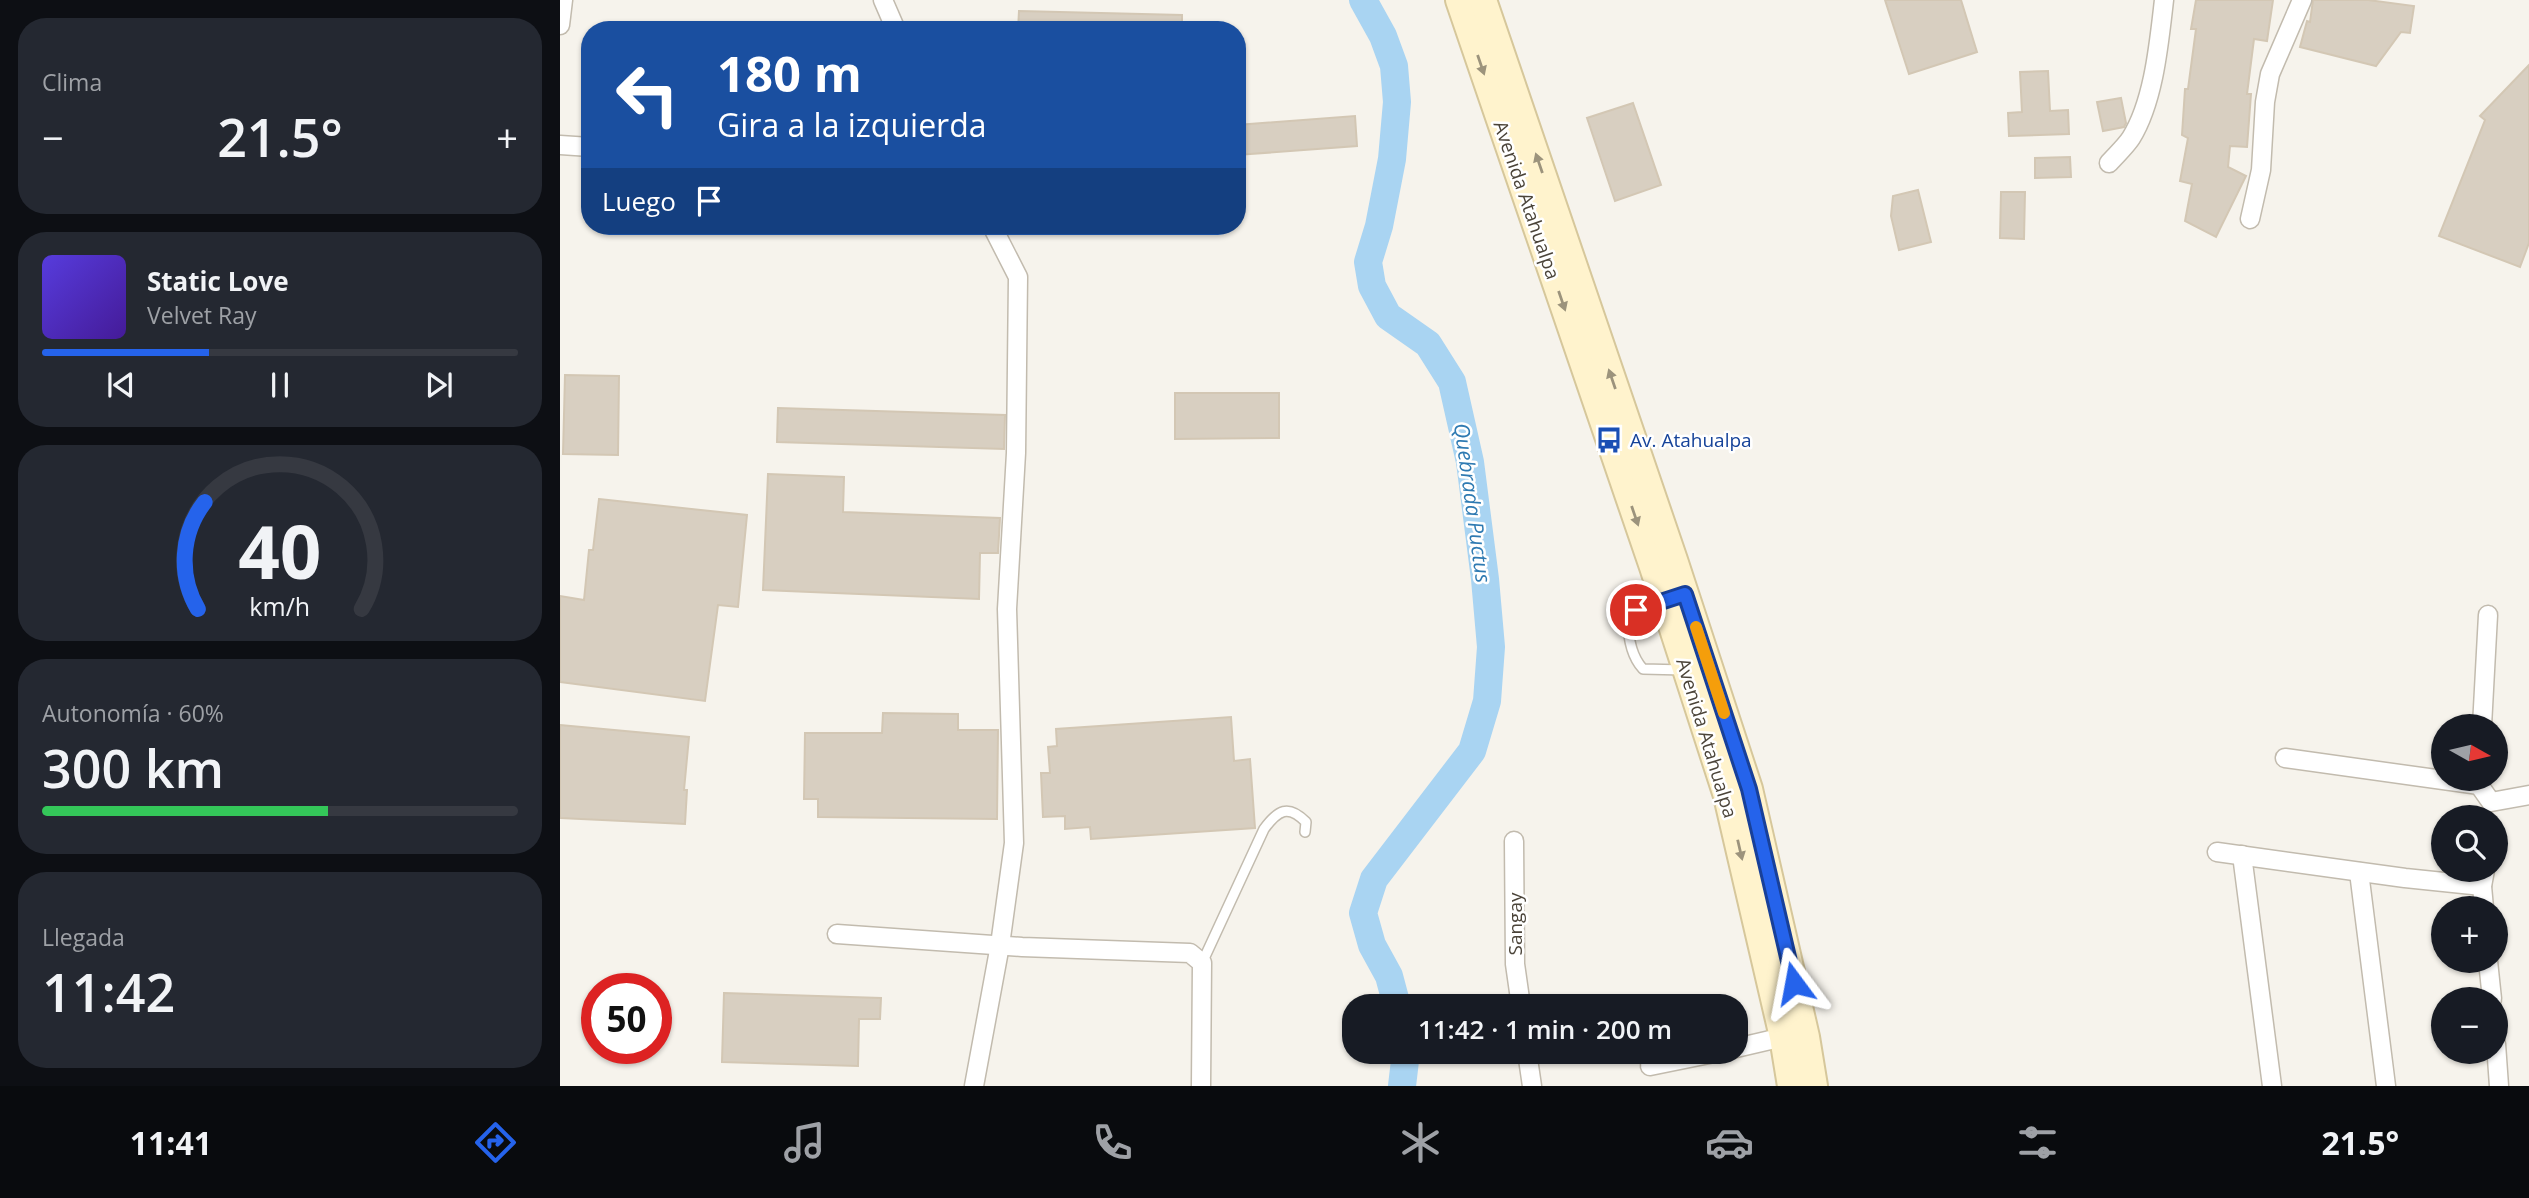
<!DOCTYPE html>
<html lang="es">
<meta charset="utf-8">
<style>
:root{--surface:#171b24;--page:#242831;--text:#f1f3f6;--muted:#9ea1a6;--line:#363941;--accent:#2563eb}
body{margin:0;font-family:"Open Sans",sans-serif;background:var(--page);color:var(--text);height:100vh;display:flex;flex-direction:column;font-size:26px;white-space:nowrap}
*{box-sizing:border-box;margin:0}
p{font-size:23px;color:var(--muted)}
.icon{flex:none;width:38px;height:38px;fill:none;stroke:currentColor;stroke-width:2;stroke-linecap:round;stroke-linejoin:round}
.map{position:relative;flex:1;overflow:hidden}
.sheet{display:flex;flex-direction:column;gap:18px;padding:18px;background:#0d0f14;width:560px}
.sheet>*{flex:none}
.hud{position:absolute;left:21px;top:21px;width:665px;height:214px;border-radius:28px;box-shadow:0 2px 5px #0004;background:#1a4fa0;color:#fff;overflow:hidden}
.needle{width:46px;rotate:98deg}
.controls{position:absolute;left:1871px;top:714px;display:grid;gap:14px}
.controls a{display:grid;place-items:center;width:77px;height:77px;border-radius:50%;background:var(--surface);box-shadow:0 2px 5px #0004;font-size:35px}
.speed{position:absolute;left:21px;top:973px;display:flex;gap:14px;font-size:35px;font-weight:700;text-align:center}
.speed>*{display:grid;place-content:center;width:91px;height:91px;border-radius:50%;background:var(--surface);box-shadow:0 2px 5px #0004;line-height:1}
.speed .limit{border:10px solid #d22;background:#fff;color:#111}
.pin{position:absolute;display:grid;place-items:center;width:60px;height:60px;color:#fff;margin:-30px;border:4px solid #fff;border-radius:50%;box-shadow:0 2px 7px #0007}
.me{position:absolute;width:77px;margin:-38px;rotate:347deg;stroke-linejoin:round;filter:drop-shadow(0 0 5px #0008)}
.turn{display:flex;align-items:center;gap:24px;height:147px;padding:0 21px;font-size:32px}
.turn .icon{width:91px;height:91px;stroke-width:2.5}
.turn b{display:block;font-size:49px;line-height:60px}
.then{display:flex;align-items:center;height:66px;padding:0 21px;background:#0003;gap:14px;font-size:26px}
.big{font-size:52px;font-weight:600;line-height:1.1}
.sheet .tile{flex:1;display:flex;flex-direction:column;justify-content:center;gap:10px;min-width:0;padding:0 24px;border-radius:28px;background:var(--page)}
.sheet .dial{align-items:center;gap:0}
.dial svg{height:182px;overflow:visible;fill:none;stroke:var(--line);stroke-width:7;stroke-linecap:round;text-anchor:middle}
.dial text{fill:var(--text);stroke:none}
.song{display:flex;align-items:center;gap:21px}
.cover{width:84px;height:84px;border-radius:10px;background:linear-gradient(135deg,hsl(250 70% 55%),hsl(260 70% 35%))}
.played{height:7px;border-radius:4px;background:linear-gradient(90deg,var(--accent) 35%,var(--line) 35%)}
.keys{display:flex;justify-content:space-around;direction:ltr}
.heat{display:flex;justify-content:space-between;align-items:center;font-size:38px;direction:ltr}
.charge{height:10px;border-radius:5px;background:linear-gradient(90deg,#34c759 60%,var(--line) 0)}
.trip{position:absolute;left:782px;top:994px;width:406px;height:70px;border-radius:28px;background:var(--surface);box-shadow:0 2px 5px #0004;font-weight:600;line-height:70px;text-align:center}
.tabs{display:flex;height:112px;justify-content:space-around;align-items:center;background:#090b0e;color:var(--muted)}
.tabs .icon{width:49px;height:49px}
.tabs .current{color:var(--accent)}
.tabs b{font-size:32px;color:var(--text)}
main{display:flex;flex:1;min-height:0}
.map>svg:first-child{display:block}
</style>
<main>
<section class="sheet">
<div class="tile"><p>Clima</p>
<div class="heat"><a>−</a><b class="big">21.5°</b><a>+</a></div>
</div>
<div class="tile">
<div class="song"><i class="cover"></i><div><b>Static Love</b><p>Velvet Ray</p></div></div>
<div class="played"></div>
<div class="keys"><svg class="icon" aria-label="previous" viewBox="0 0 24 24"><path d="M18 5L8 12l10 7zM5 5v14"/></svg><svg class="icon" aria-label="pause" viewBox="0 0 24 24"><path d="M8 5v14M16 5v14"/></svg><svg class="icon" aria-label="next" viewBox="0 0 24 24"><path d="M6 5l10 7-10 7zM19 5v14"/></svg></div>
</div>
<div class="tile dial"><svg viewBox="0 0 100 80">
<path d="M14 69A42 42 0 1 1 86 69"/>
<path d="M14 69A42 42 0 0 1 17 22" stroke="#2563eb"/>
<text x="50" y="56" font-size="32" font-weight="700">40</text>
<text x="50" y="72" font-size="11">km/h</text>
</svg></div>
<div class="tile"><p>Autonomía · 60%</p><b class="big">300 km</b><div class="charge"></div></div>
<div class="tile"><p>Llegada</p><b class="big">11:42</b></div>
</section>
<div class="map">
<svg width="1969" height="1086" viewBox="0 0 1969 1086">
<rect width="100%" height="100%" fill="#f6f3ec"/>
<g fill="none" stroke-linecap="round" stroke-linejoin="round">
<!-- river -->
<g stroke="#a9d4f2" stroke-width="28">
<polyline points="803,0 823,36 834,66 837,102 832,159 819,226 808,262 812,286 828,316 868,344 892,382 910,462 925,579 931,647 927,701 912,751 814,879 803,913 812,945 829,976 837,1006"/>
<polyline points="842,1086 846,1052"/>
</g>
</g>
<!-- building -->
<g fill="#d8cfc1" stroke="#d3c7b4" stroke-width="2">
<polygon points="1325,0 1401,0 1417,52 1349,74"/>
<polygon points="1636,0 1713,0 1707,41 1694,39 1687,94 1691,94 1687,147 1670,146 1668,167 1686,176 1656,237 1625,221 1632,184 1620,181 1628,138 1622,135 1625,89 1628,89 1636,29 1631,29"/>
<polygon points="1753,0 1808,0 1854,6 1850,33 1841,32 1816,66 1740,47 1747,21 1750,22"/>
<polygon points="459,11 622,15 622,30 458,30"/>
<polygon points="1969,65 1969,243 1960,267 1879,236 1925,120 1920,116"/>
<polygon points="1488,71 1490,111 1508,110 1509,134 1449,136 1448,113 1462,112 1460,72"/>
<polygon points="1561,98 1566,123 1564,127 1543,131 1537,102"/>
<polygon points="1073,103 1101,185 1055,201 1027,118"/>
<polygon points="795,116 797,146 677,155 677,125"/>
<polygon points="1510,157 1511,177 1475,178 1475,158"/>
<polygon points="1358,190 1371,242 1339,250 1331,216 1333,196"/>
<polygon points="1441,192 1465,192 1464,239 1440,238"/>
<polygon points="5,375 59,376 58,455 3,454"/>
<polygon points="615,393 719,393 719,438 615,439"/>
<polygon points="218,408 445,415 444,449 217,442"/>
<polygon points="208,474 284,477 283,512 440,518 438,553 420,553 419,599 203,590"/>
<polygon points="39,499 187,515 178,607 158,605 145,701 0,682 0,596 24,600 29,550 33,550"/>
<polygon points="323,713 398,714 398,730 438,730 437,819 258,817 258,799 244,799 245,733 322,733"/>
<polygon points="671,717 674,761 690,759 695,828 531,839 530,827 505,829 505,816 483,817 481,773 490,773 488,747 497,746 496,729"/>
<polygon points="0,725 129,737 124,790 127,790 125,824 0,818"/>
<polygon points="164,993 321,998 320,1019 299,1019 298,1066 162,1062"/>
</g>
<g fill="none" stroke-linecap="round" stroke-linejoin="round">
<!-- service casing -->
<g stroke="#c2bbae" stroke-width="12">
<g id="service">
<path d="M1101 602 1076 610 1068 619C1068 637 1071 656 1083 669L1124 670"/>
<path d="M642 963 704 829C718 810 728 804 746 822L745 832"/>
</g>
</g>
<!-- minor casing -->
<g stroke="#c2bbae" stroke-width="21">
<g id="minor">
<polyline points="323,0 336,30"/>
<polyline points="0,25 3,0"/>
<polyline points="0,145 30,147"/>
<path d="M1549 163C1556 155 1565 147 1571 138 1594 101 1599 43 1604 0"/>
<polyline points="1690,219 1701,170 1705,102 1710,74 1742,0"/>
<polyline points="1922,726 1928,615"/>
<polyline points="1725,758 1919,785 1931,802 1969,795"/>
<polyline points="954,841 955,964 961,1006"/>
<polyline points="1657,852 1845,878 1922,886"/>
<polyline points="1682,855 1712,1086"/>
<polyline points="1799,872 1826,1086"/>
<polyline points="1924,908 1922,886 1925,870"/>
<polyline points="277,934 462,947 630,953 642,963 641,1086"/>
<polyline points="1928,961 1932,999"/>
<polyline points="1936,1044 1939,1086"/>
<polyline points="1176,1048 1223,1037"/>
<polyline points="967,1052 972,1086"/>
<polyline points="1090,1066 1159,1052"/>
<polyline points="414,1086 440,945 454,843 447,609 456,453 458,277 432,226"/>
</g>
</g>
<!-- secondary casing -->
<g stroke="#d6c79b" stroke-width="30">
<g id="secondary">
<polyline points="899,0 1093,567 1167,796 1223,1037 1231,1086"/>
<polyline points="923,0 1114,560 1189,789 1246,1037 1254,1086"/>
</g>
</g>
<!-- service -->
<use href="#service" stroke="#fff" stroke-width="9"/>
<!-- minor -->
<use href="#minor" stroke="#fff" stroke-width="18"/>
<!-- secondary -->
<use href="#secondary" stroke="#fff3cd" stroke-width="26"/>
</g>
<!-- one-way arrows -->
<defs><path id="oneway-solid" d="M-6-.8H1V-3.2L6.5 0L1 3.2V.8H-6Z" transform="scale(1.75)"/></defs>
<g fill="#9c937c">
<use href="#oneway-solid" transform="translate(921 65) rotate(71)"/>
<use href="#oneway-solid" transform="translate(979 163) rotate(-109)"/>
<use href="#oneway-solid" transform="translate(1002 301) rotate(71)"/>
<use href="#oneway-solid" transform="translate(1052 379) rotate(-109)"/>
<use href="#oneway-solid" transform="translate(1075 516) rotate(71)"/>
<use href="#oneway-solid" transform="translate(1180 850) rotate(77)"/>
</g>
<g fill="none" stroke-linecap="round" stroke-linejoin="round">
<!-- route casing -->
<g stroke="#184099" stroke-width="18">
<polyline id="route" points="1076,610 1125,594 1189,789 1234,983"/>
</g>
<!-- route -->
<use href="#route" stroke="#2563eb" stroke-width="12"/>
<!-- slow -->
<polyline stroke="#f59e0b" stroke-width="12" points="1136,627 1164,713"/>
</g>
<!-- icons -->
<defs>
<g id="bus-bare" transform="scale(2.1)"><path d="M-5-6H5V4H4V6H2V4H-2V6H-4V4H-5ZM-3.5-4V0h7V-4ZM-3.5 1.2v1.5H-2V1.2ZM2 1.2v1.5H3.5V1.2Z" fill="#1a4fb4" stroke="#fff" stroke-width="2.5" paint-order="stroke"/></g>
</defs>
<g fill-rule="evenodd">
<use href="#bus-bare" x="1049" y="440"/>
</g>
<g text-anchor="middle" stroke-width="5" stroke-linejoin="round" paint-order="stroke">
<!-- street labels -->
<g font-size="19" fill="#4b4439" stroke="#fff">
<text transform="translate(967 200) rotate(71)" y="7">Avenida Atahualpa</text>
<text transform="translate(1147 738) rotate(73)" y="7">Avenida Atahualpa</text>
<text transform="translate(955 924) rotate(-90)" y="7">Sangay</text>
</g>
<!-- transit labels -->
<g font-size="19" fill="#164399" stroke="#fff" text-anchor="start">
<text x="1070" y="447">Av. Atahualpa</text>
</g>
<!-- water labels -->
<g font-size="21" font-style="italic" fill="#2e7ab2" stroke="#fff">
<text transform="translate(912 503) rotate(82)" y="7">Quebrada Puctus</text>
</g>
</g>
</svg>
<div class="controls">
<a><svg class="needle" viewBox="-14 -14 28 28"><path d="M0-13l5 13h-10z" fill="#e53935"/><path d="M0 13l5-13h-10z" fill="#9ea1a6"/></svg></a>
<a><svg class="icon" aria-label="search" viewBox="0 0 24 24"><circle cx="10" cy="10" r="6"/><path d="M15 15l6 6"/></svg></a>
<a>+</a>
<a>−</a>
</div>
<div class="speed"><div class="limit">50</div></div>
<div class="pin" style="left:1076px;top:610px;background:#d93025"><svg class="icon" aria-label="arrive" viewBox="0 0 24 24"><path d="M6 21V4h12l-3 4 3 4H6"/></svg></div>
<svg class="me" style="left:1234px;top:983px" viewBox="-20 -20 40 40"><path d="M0-17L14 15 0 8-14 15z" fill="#2563eb" stroke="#fff" stroke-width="4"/></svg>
<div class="trip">11:42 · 1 min · 200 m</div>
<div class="hud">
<div class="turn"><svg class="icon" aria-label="left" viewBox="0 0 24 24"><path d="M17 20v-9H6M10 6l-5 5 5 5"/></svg><div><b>180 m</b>Gira a la izquierda</div></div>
<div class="then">Luego<svg class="icon" aria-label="arrive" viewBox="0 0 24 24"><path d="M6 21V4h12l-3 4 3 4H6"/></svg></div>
</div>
</div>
</main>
<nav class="tabs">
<b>11:41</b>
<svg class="icon current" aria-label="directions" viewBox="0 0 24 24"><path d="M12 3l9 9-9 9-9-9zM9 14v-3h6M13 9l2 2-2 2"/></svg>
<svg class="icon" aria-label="music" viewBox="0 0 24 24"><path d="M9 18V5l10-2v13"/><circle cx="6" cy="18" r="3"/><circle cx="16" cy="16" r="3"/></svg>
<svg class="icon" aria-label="phone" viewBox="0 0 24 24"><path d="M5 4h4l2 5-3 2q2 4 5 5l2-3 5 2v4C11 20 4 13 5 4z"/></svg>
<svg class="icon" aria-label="climate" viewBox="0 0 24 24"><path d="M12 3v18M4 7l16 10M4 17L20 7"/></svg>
<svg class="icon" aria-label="car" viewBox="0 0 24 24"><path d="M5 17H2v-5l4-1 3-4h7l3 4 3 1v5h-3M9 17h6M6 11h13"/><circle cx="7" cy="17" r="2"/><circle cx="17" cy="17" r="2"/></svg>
<svg class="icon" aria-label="filters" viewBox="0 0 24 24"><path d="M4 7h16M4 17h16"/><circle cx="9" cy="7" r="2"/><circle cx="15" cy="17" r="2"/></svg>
<b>21.5°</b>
</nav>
